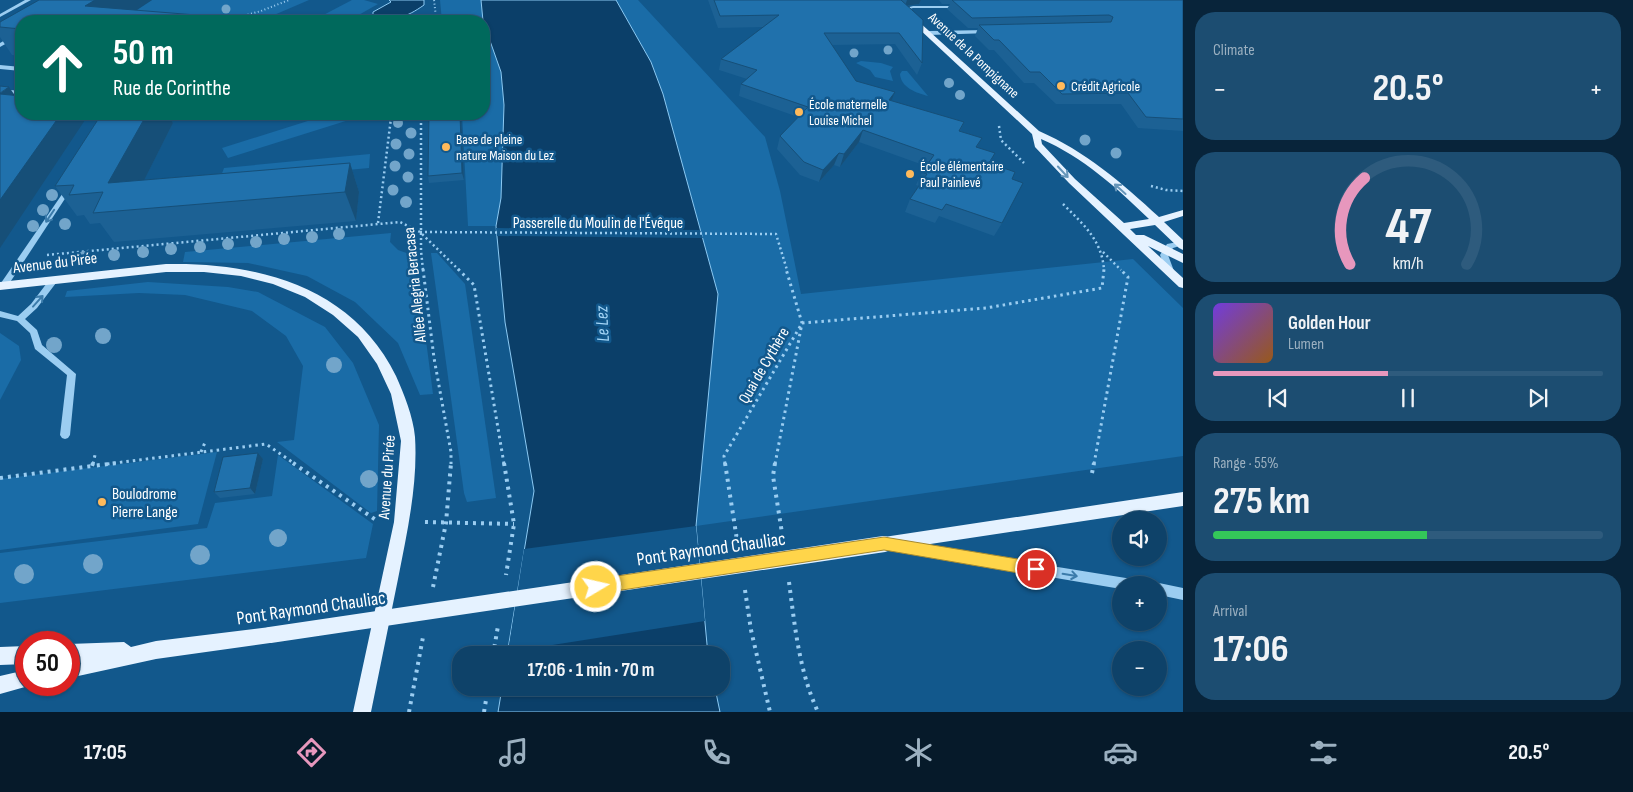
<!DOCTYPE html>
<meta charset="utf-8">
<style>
:root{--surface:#0e4269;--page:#1c4d71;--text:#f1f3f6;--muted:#9bb0c0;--line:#2e5b7d;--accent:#e797bd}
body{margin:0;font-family:"Sofia Sans Condensed",sans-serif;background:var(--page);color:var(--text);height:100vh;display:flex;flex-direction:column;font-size:19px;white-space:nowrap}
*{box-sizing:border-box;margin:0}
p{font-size:16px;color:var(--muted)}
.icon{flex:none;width:28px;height:28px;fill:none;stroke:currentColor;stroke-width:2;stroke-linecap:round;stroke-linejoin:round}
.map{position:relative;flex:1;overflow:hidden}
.sheet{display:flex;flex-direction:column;gap:12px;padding:12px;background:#08243a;width:450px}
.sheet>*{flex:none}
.guide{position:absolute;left:15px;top:15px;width:475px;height:105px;border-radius:20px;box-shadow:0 1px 4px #0004,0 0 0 1px var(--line);background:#00695c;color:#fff;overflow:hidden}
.buttons{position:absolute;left:1112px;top:511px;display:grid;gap:10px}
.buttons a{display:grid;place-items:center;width:55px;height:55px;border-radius:50%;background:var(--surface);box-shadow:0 1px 4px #0004,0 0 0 1px var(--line);font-size:25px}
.speed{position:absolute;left:15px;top:631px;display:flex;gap:10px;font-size:25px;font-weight:700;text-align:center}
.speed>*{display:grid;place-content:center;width:65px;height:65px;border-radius:50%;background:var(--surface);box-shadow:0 1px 4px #0004,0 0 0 1px var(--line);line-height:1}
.speed .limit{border:8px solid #d22;background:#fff;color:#111}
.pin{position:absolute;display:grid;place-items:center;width:42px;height:42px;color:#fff;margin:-21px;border:2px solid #fff;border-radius:50%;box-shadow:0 1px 5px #0007}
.me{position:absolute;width:55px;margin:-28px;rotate:81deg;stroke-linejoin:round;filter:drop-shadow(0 0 4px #0008)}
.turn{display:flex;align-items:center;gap:18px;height:105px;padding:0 15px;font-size:22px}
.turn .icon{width:65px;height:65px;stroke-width:2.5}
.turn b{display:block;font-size:35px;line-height:42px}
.big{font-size:38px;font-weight:700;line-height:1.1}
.sheet .tile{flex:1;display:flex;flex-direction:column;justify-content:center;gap:8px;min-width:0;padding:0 18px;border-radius:20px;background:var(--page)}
.sheet .dial{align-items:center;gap:0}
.dial svg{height:130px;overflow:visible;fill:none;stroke:var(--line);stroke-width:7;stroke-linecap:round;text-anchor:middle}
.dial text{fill:var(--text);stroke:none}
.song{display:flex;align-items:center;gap:15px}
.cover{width:60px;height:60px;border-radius:8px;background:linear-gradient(135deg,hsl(260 70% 55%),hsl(30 70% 35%))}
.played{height:5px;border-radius:2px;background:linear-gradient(90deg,var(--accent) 45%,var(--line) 45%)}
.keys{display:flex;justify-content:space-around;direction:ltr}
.heat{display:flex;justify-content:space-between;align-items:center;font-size:28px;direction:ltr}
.charge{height:8px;border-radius:4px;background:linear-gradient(90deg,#34c759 55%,var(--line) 0)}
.trip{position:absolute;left:452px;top:646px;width:278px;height:50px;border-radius:20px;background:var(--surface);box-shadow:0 1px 4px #0004,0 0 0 1px var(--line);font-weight:700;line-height:50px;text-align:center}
.tabs{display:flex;height:80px;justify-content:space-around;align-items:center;background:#061a2a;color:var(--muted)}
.tabs .icon{width:35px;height:35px}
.tabs .on{color:var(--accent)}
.tabs b{font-size:22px;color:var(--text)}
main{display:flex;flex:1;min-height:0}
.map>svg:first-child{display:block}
</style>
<main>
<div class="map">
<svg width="1183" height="712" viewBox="0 0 1183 712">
<rect width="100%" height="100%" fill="#12588c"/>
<!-- green -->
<g fill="#1a6ca7">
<polygon points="152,0 309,0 260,21 120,21"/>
<polygon points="352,0 364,0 378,4 348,21 312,21"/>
<polygon points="440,0 481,0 483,21 442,21"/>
<polygon points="616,0 638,0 765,137 780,191 801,294 1133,259 1183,308 1183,456 696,526 718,294 663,94 651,62"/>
<polygon points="484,23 501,72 504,105 501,198 496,226 468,226 462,114 484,114"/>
<polygon points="861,61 881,63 893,67 890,71 893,81 875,77 870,70 856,63"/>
<path d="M902 71H907L928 96C917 93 901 88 900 74Z"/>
<polygon points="330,114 368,114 228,158 222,148"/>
<polygon points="370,154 369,168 219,182 224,168"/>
<polygon points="391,233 390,242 398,250 415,256 433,394 420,395 398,343 355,302 307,276 248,263 183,262 185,252"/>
<polygon points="431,253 437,253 465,284 496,498 467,502 464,493"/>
<polygon points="148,282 228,287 258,292 325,327 353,363 379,425 377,511 371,513 277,442 294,440 303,366 286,336 252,311 185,295 139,293 65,297 67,291"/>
<polygon points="0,333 19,346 21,360 0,400"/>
<polygon points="217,452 198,524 0,550 0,479"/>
<polygon points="278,455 373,524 366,558 0,603 0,553 207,528 215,503 272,496"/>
</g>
<!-- water -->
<g fill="#0b3f69" stroke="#8ccaf4">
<path d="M389 0H424V5C407 17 394 22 373 16V12L391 2Z"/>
<polygon points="481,0 616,0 651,62 663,94 718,294 696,526 708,655 507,655 534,491 505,322 496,226 501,198 504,105 501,72 483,21"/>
<polygon points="502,688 715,688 720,712 498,712"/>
</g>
<!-- pier -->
<g fill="#12588c">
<polygon points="496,228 700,230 703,238 497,236"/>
<polygon points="696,526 705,621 508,652 524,549"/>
</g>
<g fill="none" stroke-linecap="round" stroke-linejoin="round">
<!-- path-far3 -->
<g stroke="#9bcdf1" stroke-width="2" stroke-dasharray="1 2.5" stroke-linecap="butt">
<polyline points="224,21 261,11 289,0"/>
<polyline points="433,21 436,17 434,0"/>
<polyline points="421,114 421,119"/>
<polyline points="390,119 391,114"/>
</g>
<!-- path-far2 -->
<g stroke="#9bcdf1" stroke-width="2.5" stroke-dasharray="2 3" stroke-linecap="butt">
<polyline points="421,118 421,251 423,270"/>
<polyline points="999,126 1001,140 1024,163"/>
<polyline points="1151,186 1166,190 1183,191"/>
<path d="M1063 204C1083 224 1102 240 1104 270"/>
<polyline points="378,223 391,118"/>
<polyline points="420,232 776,234 787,270"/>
<polyline points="1103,252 1121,270"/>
<polyline points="47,255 400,222 420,232 459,270"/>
</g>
<!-- path-far1 -->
<g stroke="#9bcdf1" stroke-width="3" stroke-dasharray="2.5 4" stroke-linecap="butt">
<polyline points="423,269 434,358 451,452 451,464"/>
<polyline points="458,269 474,285 504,464"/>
<polyline points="802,323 986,308 1102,288 1104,269"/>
<polyline points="201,452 206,440"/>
<polyline points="93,464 95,455"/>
<polyline points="107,464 266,444 295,464"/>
<polyline points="725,464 724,456 801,325"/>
<polyline points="775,464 802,323 786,269"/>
<polyline points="1094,464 1128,277 1120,269"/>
</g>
<!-- path -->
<g stroke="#9bcdf1" stroke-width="4" stroke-dasharray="3 5" stroke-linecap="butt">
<polyline points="93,463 92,466 117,463"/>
<polyline points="293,463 376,520 379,520"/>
<polyline points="504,463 514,524 506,575"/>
<polyline points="725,463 737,540"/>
<polyline points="775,463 773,476 782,533"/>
<polyline points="1092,473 1094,463"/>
<polyline points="0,478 92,466"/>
<polyline points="425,522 514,524"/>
<path d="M789 582C795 627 799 671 818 712"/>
<polyline points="433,587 446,523 451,463"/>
<polyline points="745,590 751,630 770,712"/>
<polyline points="493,655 498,626"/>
<polyline points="409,712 423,637"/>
<polyline points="484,712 488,688"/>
</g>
<!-- minor -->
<g fill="#9bcdf1" fill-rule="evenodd">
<polygon points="25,0 31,0 0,17 0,14"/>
<polygon points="913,6 961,6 963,7 961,8 913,8 901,11 899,10"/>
<polygon points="988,30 990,31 990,33 929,35 926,33 929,31"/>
<polygon points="19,32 21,32 21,35 0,47 0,43"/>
<polygon points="0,65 21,67 21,71 0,69"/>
<polygon points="0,89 21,91 21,95 0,93"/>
<polygon points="69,186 72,188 7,287 1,287 0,285 1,283 67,187"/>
<polygon points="1183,241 1183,245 1173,248 1168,255 1174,271 1170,274 1167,273 1160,255 1167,244"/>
<polygon points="53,278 57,281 56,283 37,308 25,319 37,330 42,345 76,374 70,435 68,438 65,439 62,438 60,435 67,375 35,349 30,333 17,321 0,317 0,311 18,316 31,304 50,279"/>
<polygon points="896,541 1132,579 1136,581 1138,585 1121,585 1121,589 896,551 892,550 891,546 892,542"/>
<polygon points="1159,583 1183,588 1183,600 1159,595 1159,585 1155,585"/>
</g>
<!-- major -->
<g fill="#e5f2ff" fill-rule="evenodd">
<path d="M888 0H895L1039 131C1085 151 1122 183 1159 217L1183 210V216L1164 222 1183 240V250L1179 248 1155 225 1130 229 1136 235H1144L1183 254V263L1148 246 1183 278V288L1179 287 1069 183 1035 147 1032 134ZM1041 139C1083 157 1117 188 1149 219L1124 223 1075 179 1042 144Z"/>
<path d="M166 264C258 262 353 287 396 376 404 394 413 416 415 437 418 484 407 533 398 579 389 623 380 668 371 712H353L394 522 401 441 391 394 377 364 358 337 333 315 305 297 273 284 241 276 204 272H166L0 290V282Z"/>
<polygon points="1183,492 1183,506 884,551 879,549 876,544 879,539 884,537"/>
<polygon points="270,627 276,629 278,635 276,641 270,643 156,659 69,678 69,644 124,642 131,647 156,641"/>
<polygon points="26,646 26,664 0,665 0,647"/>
<polygon points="26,670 26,685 32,685 0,694 0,676"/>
</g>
<!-- major-bridge -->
<polyline stroke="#e5f2ff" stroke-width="16" points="270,635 884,544"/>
</g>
<!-- trees -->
<g fill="#72a5ca">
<circle cx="226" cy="9" r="4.5"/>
<circle cx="888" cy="50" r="4.5"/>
<circle cx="854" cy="53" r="4.5"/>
<circle cx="949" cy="83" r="5"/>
<circle cx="960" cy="95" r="5"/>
<circle cx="398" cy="123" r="5"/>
<circle cx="411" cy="133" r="5.5"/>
<circle cx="1085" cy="140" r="5.5"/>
<circle cx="396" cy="144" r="5.5"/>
<circle cx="1116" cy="153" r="5.5"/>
<circle cx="409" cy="154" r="5.5"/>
<circle cx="395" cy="166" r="5.5"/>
<circle cx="408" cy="177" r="5.5"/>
<circle cx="393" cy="190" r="5.5"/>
<circle cx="52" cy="195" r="6"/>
<circle cx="406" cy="202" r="6"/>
<circle cx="43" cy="210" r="6"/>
<circle cx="65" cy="224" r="6"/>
<circle cx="33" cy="226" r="6"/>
<circle cx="339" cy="234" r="6"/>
<circle cx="312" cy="237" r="6"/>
<circle cx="284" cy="239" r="6"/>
<circle cx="256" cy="242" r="6"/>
<circle cx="228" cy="244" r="6"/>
<circle cx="200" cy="247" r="6"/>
<circle cx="171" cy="249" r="6"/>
<circle cx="143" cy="252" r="6"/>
<circle cx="114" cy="255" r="6"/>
<circle cx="84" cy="257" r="6"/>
<circle cx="103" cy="336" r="8"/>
<circle cx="54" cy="345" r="8"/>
<circle cx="334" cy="365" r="8"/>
<circle cx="369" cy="479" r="9"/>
<circle cx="278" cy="538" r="9"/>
<circle cx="200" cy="555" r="10"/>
<circle cx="93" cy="564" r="10"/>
<circle cx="24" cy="574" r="10"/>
</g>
<!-- wall -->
<g fill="#1c6194">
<polygon points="708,0 921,0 919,4 908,6 922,63 917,75 895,44 832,45 856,81 892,101 964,122 960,131 982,138 977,147 989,163 1012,179 1002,223 994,236 939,216 935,223 905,212 910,199 919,186 916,185 922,172 926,166 859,142 840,167 834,165 819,182 800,175 777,149 780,136 798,117 739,96 741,84 747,79 719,70 721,59 764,27 718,28"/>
<polygon points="939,0 1183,0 1183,131 1138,128 1121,104 1056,104 1034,83 1024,83 994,50 989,50 975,36 978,28 968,28 947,9 950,4 942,4"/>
<polygon points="137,10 21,21 21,56 12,55 0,37 0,22"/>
<polygon points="147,114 167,114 173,123 144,180 350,163 359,192 356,221 114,242 100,223 90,224 84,215 77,216 55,186"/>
<polygon points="429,114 461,114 464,180 429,183 428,176"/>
<polygon points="258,453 263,459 255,494 220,498 214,492"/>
</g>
<!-- shaded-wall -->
<g fill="#164f78">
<polygon points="95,0 152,0 120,21 85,6"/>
<polygon points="907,0 921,0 919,4 905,6"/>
<polygon points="9,87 21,104 0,96 0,93"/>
<polygon points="895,92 890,104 889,100"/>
<polygon points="61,114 81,114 85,120 0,248 0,200"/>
<polygon points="147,114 167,114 173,123 129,210 108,183"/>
<polygon points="460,114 461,114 464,180 462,173"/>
<polygon points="863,130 859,142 840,167 844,154"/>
<polygon points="839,153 834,165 819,182 823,170"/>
<polygon points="350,163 359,192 356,221 345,192"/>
<polygon points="258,453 263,459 255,494 250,488"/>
</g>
<!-- building -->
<g fill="#2071ac" stroke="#164f78">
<polygon points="39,0 95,0 85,6 233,18 233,19 227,21 21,21 21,29 0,27 0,22"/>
<polygon points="714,0 901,0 923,20 922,63 899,33 824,33 856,81 895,92 889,100 964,122 959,131 982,138 976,147 995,153 989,163 1015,172 1012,179 1023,183 1002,223 946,204 942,210 910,199 927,174 922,172 934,155 863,130 844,154 839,153 823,170 804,162 780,136 808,107 741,84 757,70 721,59 779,15 720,16"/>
<polygon points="952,0 1183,0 1183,119 1146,117 1128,93 1062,94 1040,72 1030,72 999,40 994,40 979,25 1111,22 1113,17 1109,15 972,18"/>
<polygon points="0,86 9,87 0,93"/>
<polygon points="0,94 21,96 21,114 61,114 0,200"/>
<polygon points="123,114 147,114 108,183 350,163 345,192 93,213 103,192 69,195 74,185 55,186 99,118 118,116"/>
<polygon points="429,114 460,114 462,173 428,176"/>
<polygon points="258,453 250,488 214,492 223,457"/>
</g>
<!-- one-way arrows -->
<defs><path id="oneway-shaft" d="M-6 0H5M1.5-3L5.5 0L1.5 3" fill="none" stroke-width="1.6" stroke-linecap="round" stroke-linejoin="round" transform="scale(1.25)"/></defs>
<g stroke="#6696ba">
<use href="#oneway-shaft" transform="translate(1063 172) rotate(47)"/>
<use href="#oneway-shaft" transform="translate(1120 189) rotate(-138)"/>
</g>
<g stroke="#3b7baa">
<use href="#oneway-shaft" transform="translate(50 216) rotate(124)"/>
<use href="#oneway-shaft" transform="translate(38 301) rotate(-48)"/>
<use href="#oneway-shaft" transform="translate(1070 575) rotate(9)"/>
</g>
<!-- route -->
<polygon fill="#ffd54a" stroke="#a68a30" points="884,537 1036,562 1042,564 1044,569 1042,574 1036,576 884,550 596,594 591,592 589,587 591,581 596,579"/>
<!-- markers -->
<g fill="#ffba5b" stroke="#12588c" stroke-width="2">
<circle cx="1061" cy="86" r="5"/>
<circle cx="799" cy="112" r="5"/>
<circle cx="446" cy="147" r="5"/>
<circle cx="910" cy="174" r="5"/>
<circle cx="102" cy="502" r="5"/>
</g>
<g text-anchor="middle" stroke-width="5" stroke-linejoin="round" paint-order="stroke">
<!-- far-street labels -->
<g font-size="14" fill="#fff" stroke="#12588c">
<text transform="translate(974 55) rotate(43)" y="5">Avenue de la Pompignane</text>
</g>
<!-- far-poi labels -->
<g font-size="14" fill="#fff" stroke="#12588c" text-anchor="start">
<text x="1071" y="91">Crédit Agricole</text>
<text x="809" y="109">École maternelle<tspan x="809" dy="16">Louise Michel</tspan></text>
<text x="456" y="144">Base de pleine<tspan x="456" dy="16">nature Maison du Lez</tspan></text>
<text x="920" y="171">École élémentaire<tspan x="920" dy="16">Paul Painlevé</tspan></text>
</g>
<!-- street labels -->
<g font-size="16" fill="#fff" stroke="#12588c">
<text x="598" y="228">Passerelle du Moulin de l'Évêque</text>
<text transform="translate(55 262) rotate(-7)" y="6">Avenue du Pirée</text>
<text transform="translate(414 285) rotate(-96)" y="6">Allée Alegria Beracasa</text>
<text transform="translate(763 365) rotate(-60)" y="6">Quai de Cythère</text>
<text transform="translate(386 477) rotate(-86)" y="6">Avenue du Pirée</text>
</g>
<!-- poi labels -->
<g font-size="16" fill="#fff" stroke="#12588c" text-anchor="start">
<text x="112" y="499">Boulodrome<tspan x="112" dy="18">Pierre Lange</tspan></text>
</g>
<!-- water labels -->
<g font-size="18" font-style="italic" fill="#a6d7f8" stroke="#12588c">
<text transform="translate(602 324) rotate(-93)" y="6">Le Lez</text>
</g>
<!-- near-street labels -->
<g font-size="19" fill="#fff" stroke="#12588c">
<text transform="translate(711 548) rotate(-8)" y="7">Pont Raymond Chauliac</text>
<text transform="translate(311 607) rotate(-8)" y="7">Pont Raymond Chauliac</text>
</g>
</g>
</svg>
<div class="buttons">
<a><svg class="icon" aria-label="sound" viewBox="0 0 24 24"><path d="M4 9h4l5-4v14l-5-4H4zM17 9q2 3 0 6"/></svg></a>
<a>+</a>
<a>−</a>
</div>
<div class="speed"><div class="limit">50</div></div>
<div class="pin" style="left:1036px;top:569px;background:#d93025"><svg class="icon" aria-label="arrive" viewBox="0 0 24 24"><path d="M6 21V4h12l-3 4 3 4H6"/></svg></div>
<svg class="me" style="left:596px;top:587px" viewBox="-20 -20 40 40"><circle r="17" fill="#ffd54a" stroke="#fff" stroke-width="3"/><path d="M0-11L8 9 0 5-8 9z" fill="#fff"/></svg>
<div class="trip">17:06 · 1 min · 70 m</div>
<div class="guide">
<div class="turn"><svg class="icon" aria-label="ahead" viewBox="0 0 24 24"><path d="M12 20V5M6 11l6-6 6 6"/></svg><div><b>50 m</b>Rue de Corinthe</div></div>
</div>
</div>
<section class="sheet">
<div class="tile"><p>Climate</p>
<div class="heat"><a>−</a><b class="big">20.5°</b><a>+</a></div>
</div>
<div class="tile dial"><svg viewBox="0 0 100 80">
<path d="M14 69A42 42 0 1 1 86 69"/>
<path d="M14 69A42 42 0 0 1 23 16" stroke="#e797bd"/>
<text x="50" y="56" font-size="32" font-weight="700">47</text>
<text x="50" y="72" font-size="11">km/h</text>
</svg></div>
<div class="tile">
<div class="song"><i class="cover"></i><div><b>Golden Hour</b><p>Lumen</p></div></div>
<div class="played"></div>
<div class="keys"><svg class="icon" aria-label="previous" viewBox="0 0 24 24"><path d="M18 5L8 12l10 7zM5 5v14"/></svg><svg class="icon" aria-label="pause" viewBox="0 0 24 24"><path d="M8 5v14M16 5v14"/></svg><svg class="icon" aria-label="next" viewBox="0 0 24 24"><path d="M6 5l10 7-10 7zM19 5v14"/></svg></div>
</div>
<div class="tile"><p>Range · 55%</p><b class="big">275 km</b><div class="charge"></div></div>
<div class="tile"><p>Arrival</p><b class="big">17:06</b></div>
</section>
</main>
<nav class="tabs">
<b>17:05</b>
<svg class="icon on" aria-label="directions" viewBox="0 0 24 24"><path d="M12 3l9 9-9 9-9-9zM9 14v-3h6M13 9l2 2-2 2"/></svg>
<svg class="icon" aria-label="music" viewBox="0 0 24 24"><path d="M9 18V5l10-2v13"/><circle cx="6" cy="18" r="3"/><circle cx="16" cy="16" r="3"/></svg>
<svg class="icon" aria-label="phone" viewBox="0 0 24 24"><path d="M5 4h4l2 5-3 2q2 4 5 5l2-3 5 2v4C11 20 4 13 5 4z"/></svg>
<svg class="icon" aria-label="climate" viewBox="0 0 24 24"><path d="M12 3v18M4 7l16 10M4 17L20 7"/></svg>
<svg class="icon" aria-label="car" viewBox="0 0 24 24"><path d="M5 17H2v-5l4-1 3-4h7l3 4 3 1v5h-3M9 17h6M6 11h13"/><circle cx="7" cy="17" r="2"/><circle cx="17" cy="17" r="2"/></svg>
<svg class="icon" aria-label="filters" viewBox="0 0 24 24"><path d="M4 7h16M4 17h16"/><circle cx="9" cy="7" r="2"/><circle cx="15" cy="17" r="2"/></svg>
<b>20.5°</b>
</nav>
